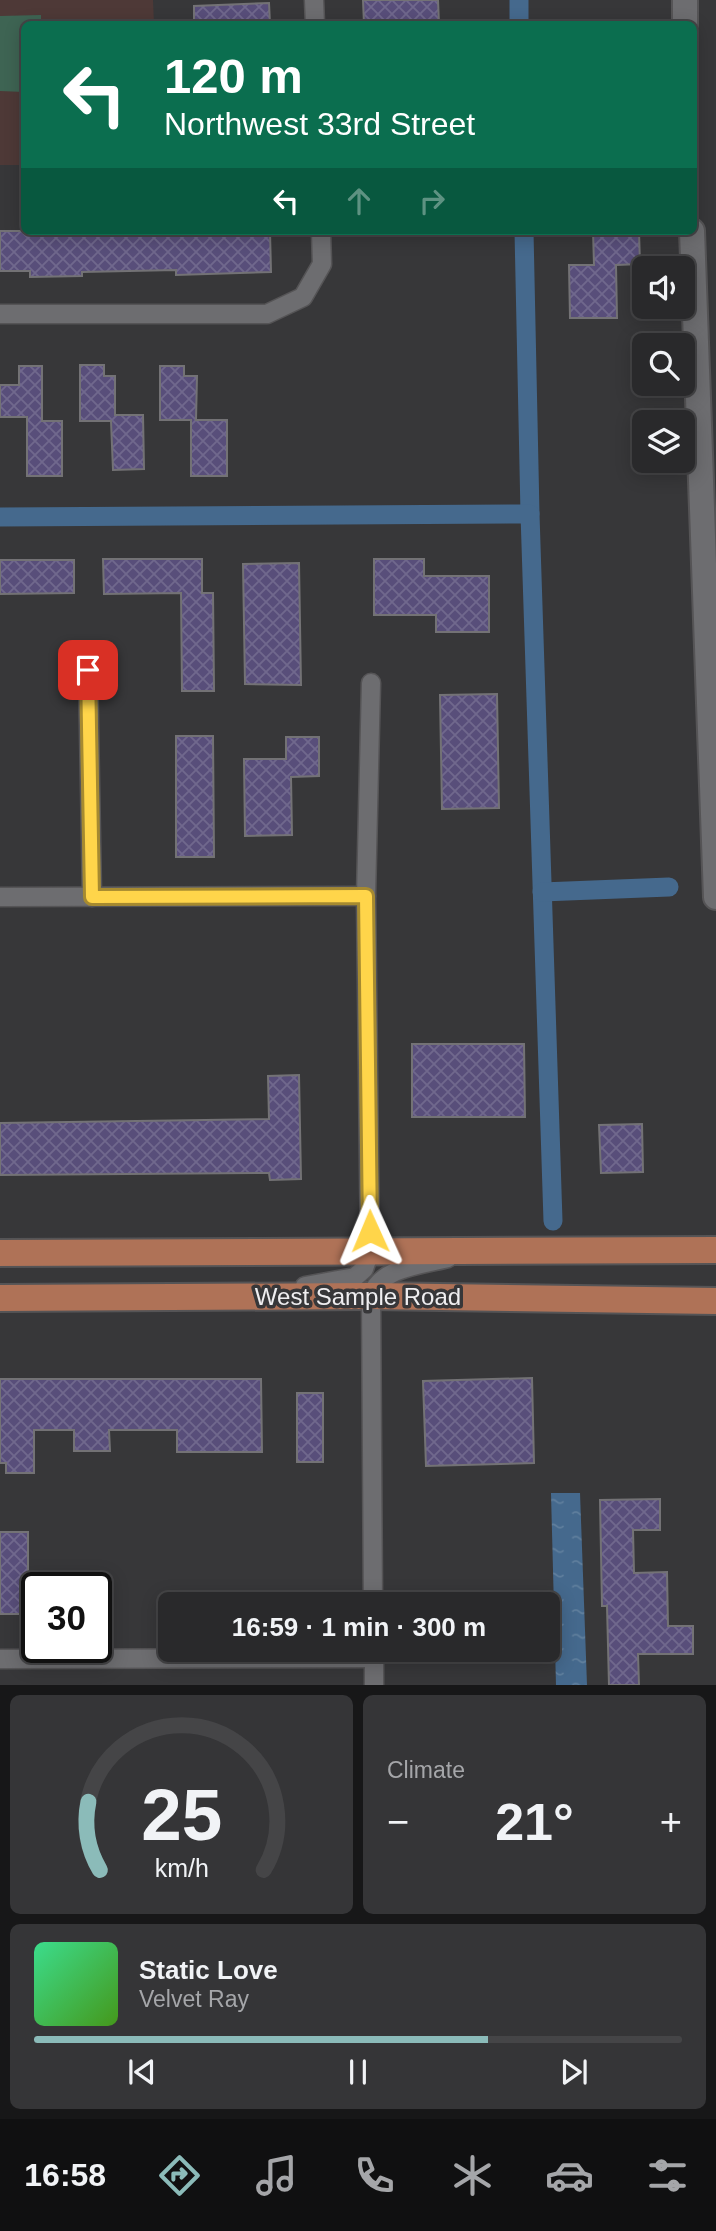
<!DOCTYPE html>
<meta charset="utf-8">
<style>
:root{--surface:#29292b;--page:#353537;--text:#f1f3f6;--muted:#a5a6a9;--line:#454547;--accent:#8bbbb9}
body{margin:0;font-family:Arial,sans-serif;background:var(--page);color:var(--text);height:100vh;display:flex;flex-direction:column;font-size:26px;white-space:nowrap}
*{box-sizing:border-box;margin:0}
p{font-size:23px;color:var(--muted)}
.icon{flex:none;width:38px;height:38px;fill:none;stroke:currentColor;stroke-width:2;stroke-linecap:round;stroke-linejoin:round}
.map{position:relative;height:1685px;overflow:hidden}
.drawer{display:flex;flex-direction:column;gap:10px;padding:10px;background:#171718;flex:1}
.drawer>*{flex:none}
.banner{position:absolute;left:21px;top:21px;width:676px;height:214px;border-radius:10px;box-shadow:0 4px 18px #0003,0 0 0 2px var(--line);background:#0b6e4f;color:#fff;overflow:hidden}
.fabs{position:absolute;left:632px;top:256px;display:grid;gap:14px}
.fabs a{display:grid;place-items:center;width:63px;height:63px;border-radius:10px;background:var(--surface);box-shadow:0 4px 18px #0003,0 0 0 2px var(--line);font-size:35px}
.speed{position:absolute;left:21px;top:1572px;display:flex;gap:14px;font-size:35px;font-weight:700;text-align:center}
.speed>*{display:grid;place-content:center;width:91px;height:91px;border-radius:50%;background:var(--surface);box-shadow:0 4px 18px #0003,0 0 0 2px var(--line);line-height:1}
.speed .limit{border:4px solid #111;border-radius:10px;background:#fff;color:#111}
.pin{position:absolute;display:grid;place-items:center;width:60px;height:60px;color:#fff;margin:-30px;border-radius:14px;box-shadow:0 4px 10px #0006}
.me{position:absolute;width:77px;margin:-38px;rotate:359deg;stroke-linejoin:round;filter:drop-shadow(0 0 5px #0008)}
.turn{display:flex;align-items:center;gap:24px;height:147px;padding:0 28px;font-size:32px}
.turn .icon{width:91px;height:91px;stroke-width:2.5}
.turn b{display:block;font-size:49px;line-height:60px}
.lanes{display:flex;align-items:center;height:66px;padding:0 28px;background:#0003;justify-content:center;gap:35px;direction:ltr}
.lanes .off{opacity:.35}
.big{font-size:52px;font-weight:700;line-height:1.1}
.drawer .widget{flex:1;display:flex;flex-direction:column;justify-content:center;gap:10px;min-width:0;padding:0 24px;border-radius:10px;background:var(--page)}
.drawer .dial{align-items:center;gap:0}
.dial svg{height:182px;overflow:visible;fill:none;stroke:var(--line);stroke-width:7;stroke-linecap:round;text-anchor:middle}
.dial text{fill:var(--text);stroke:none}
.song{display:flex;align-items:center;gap:21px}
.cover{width:84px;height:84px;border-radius:10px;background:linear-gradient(135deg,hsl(150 70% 55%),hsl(100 70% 35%))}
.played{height:7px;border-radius:4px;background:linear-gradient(90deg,var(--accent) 70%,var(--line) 70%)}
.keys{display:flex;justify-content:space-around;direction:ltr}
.heat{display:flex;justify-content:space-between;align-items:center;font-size:38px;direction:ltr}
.drawer .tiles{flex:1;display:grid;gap:10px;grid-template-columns:1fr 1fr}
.widget:last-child{grid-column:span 2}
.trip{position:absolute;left:158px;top:1592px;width:402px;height:70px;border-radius:10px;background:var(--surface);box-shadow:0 4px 18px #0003,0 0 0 2px var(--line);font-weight:700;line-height:70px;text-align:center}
.menu{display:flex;height:112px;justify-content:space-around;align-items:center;background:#101011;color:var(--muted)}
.menu .icon{width:49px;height:49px}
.menu .on{color:var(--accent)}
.menu b{font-size:32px;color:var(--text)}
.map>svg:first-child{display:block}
</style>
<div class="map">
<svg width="716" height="1685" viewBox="0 0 716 1685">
<defs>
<pattern id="water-ripples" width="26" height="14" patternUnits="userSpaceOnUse" patternTransform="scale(1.75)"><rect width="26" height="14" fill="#45698d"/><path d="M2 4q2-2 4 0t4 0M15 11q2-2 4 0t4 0" fill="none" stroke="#607f9d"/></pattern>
<pattern id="building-cross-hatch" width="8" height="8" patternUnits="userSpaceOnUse" patternTransform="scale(1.75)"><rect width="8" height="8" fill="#584e7a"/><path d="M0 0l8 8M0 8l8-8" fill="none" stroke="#70688d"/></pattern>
</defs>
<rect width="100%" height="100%" fill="#373739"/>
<!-- education -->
<polygon fill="#4e3937" points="0,0 153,0 154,24 24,24 24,165 0,165"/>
<!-- park -->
<polygon fill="#3e6453" points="41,15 41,24 24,24 24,92 0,91 0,16"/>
<!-- water -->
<polygon fill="url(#water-ripples)" points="551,1493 580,1493 587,1685 556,1685"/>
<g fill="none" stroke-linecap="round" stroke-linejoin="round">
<!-- canal -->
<g stroke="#45698d" stroke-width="19">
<polyline points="519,0 519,24"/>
<polyline points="524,231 530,514"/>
<polyline points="0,517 530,514 553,1221"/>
<polyline points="542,892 669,887"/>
</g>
</g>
<!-- building -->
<g fill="url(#building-cross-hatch)" stroke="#737275" stroke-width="2">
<polygon points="363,0 438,0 439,24 364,24"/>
<polygon points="269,3 270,24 194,24 194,6"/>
<polygon points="0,231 270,231 271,272 176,275 176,270 82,272 82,276 30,277 30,271 0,271"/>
<polygon points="593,231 639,231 640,264 616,265 617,318 570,318 569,265 594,265"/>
<polygon points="80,365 104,365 104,376 115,376 115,415 143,415 144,469 113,470 111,421 80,421"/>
<polygon points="19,366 42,366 42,421 62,421 62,476 27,476 27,417 0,417 0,385 19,385"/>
<polygon points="160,366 184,366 184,376 197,376 196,420 227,420 227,476 191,476 191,420 160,420"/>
<polygon points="103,559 202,559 202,593 213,593 214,691 182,691 181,593 104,594"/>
<polygon points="374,559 424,559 424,576 489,576 489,632 436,632 436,615 374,615"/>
<polygon points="0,560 74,560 74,593 0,594"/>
<polygon points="299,563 301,685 245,684 243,564"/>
<polygon points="497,694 499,808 442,809 440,695"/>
<polygon points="176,736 213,736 214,857 176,857"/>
<polygon points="286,737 319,737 319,776 291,777 292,835 245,836 244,759 286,759"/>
<polygon points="412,1044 524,1044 525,1117 412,1117"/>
<polygon points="299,1075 301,1179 270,1180 269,1173 0,1175 0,1123 269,1119 268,1076"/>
<polygon points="642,1124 643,1172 601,1173 599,1125"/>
<polygon points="532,1378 534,1463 426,1466 423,1381"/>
<polygon points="0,1379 261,1379 262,1452 177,1452 177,1430 109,1430 110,1451 74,1451 74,1430 34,1430 34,1473 6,1473 6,1463 0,1463"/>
<rect x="297" y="1393" width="26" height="69"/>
<polygon points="660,1499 660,1530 633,1530 634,1573 667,1572 668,1626 693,1626 693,1654 638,1654 639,1685 609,1685 607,1606 602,1606 600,1500"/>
<polygon points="0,1532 28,1532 28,1576 37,1576 37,1614 0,1614"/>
</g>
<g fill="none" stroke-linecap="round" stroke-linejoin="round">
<!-- street casing -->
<g stroke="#555456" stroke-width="21">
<g id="street">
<polyline points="314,0 315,24"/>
<polyline points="0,314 267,314 303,297 322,264 321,231"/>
<polyline points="88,670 92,897"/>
<polyline points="0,897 366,896"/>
<polyline points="305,1286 355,1277 364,1269 370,1251 366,896 371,683"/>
<path d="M373 1605 371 1296C381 1267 421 1265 448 1258"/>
<polyline points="374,1650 374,1685"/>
<polyline points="0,1659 374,1658"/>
</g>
</g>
<!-- secondary casing -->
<g stroke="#555456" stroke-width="28">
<g id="secondary">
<polyline points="685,0 685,24"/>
<polyline points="692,231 716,897"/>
</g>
</g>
<!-- primary casing -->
<g stroke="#555456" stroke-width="30">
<g id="primary">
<polyline points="0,1253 716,1250"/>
<polyline points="0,1298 371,1296 716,1301"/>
</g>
</g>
<!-- street -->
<use href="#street" stroke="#6d6d70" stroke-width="18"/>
<!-- secondary -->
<use href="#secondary" stroke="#6d6d70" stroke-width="24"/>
<!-- primary -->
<use href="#primary" stroke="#af7257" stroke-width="26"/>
</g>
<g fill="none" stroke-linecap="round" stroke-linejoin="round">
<!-- route casing -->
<g stroke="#a68a30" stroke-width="18">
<polyline id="route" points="88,670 92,897 366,896 370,1231"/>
</g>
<!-- route -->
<use href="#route" stroke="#ffd54a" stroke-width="12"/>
</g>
<g text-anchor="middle" stroke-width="7" stroke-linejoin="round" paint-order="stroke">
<!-- street labels -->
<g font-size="24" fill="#efeef0" stroke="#373739">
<text x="358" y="1305">West Sample Road</text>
</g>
</g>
</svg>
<div class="fabs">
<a><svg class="icon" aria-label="sound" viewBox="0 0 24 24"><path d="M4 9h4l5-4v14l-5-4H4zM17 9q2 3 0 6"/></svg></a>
<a><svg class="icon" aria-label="search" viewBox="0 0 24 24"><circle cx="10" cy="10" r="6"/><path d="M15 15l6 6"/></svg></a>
<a><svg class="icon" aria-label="layers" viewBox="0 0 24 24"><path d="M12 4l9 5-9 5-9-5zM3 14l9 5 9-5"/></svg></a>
</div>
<div class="speed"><div class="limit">30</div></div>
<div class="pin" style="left:88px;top:670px;background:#d93025"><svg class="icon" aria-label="arrive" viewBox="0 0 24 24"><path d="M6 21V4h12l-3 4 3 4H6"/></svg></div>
<svg class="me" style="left:370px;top:1231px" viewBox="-20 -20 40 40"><path d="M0-17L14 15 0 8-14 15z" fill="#ffd54a" stroke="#fff" stroke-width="4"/></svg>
<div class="trip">16:59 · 1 min · 300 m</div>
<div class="banner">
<div class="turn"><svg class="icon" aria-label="left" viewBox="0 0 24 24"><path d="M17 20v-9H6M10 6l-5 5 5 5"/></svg><div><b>120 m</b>Northwest 33rd Street</div></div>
<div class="lanes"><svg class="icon" aria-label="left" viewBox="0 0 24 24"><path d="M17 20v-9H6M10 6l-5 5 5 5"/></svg><svg class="icon off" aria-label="ahead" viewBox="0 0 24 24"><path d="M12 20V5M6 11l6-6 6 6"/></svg><svg class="icon off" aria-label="right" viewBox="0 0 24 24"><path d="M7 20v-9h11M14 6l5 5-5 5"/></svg></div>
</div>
</div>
<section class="drawer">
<div class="tiles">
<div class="widget dial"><svg viewBox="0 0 100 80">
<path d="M14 69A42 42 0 1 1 86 69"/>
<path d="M14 69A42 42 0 0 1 9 39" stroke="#8bbbb9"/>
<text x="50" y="56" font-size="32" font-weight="700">25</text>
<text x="50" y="72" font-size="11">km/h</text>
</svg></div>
<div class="widget"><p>Climate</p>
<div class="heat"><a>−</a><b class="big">21°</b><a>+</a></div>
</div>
<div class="widget">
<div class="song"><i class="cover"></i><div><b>Static Love</b><p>Velvet Ray</p></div></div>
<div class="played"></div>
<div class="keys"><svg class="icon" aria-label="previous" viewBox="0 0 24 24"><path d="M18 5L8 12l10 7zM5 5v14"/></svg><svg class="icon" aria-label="pause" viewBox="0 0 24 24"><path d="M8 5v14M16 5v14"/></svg><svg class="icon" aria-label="next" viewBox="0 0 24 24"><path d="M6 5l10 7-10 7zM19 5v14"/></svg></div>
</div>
</div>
</section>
<nav class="menu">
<b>16:58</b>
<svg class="icon on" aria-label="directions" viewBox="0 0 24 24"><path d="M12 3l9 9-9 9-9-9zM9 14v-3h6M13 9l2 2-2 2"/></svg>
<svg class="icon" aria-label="music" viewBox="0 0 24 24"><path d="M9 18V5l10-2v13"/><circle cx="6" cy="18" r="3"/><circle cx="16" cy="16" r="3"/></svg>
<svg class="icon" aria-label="phone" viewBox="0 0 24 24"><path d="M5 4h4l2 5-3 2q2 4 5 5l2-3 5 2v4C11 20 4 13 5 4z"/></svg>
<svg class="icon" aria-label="climate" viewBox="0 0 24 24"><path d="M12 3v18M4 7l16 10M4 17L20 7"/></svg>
<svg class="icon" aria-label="car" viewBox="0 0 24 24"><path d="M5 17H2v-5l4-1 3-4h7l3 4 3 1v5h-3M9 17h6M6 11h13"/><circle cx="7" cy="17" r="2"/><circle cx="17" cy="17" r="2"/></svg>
<svg class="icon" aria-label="filters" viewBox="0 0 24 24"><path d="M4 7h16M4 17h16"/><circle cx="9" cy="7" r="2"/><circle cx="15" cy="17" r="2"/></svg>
</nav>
